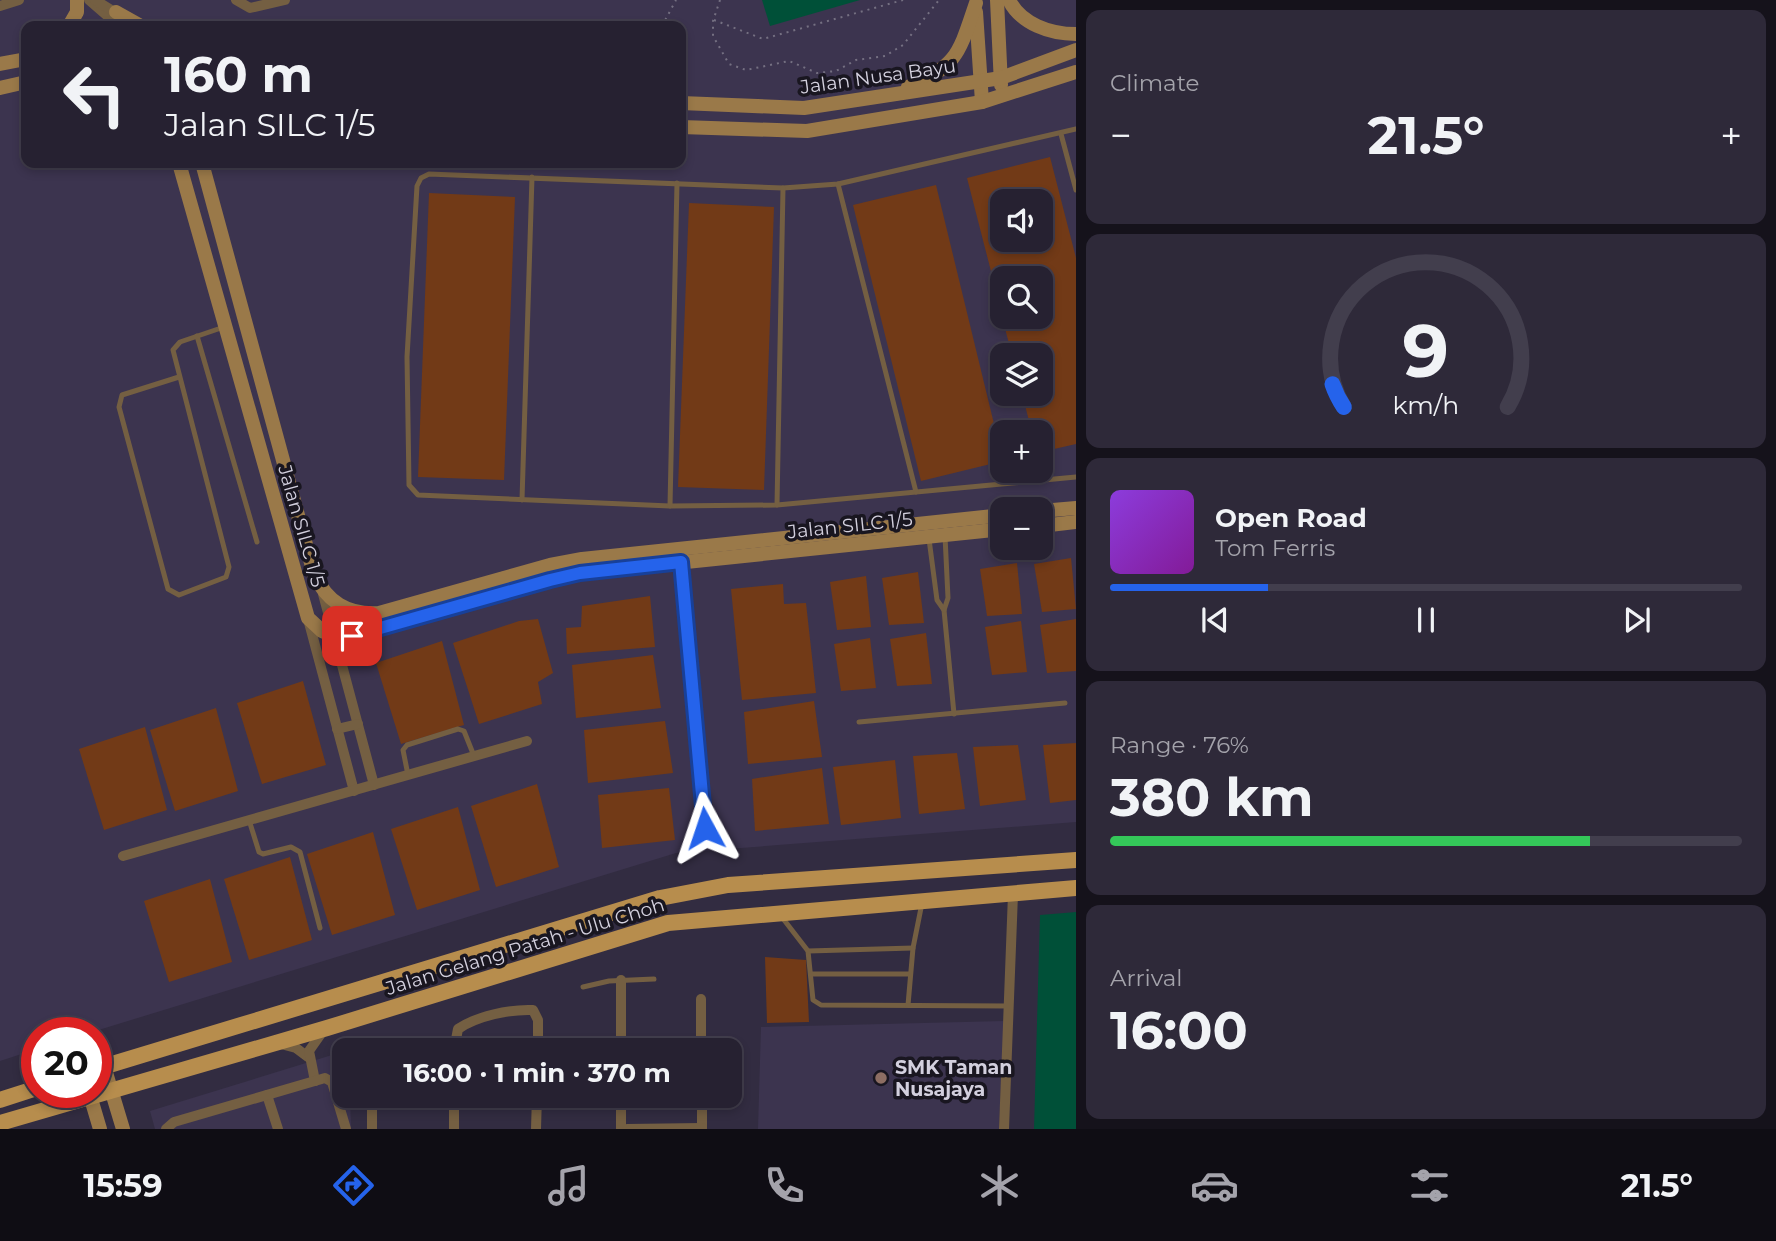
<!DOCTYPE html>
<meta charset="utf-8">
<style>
:root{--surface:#262131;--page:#2e2939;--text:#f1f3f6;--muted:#a4a3ab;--line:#423e4d;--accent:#2563eb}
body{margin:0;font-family:Montserrat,sans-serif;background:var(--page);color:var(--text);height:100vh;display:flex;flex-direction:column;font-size:26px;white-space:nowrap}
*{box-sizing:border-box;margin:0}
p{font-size:23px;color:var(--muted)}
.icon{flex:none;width:38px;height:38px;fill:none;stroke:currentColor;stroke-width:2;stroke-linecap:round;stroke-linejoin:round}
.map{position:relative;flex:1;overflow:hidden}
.drawer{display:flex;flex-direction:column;gap:10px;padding:10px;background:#15121b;width:700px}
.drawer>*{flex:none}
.guide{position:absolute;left:21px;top:21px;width:665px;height:147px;border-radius:14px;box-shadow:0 4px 10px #0003,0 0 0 2px var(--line);background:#262131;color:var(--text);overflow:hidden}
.tools{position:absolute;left:990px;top:189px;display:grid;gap:14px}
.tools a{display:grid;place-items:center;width:63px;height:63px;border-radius:14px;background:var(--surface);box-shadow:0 4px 10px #0003,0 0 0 2px var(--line);font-size:35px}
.speed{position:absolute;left:21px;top:1017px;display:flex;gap:14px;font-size:35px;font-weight:700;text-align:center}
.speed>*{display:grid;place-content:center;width:91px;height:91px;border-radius:50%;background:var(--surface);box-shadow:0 4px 10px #0003,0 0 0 2px var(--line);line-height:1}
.speed .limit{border:10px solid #d22;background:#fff;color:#111}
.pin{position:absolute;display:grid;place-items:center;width:60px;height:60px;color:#fff;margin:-30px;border-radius:14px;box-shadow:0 4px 10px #0006}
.me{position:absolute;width:77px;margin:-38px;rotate:355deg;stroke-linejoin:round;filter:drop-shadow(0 0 5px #0008)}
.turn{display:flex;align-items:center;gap:24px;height:147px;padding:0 28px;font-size:32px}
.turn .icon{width:91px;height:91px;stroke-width:2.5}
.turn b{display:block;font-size:49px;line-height:60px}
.big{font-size:52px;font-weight:700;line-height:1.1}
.drawer .card{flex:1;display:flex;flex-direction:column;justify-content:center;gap:10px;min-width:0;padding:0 24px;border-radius:14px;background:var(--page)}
.drawer .dial{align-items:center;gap:0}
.dial svg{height:182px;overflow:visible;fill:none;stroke:var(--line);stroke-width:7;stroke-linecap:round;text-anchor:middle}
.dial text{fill:var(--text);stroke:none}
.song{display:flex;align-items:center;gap:21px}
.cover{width:84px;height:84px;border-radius:10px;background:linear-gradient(135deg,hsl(270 70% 55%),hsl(290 70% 35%))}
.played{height:7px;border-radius:4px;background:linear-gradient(90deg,var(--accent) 25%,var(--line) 25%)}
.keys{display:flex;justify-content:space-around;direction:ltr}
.heat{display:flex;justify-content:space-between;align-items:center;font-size:38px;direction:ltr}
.charge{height:10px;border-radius:5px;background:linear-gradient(90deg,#34c759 76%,var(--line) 0)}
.trip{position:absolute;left:332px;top:1038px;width:410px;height:70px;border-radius:14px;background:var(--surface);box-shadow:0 4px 10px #0003,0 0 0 2px var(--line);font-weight:700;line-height:70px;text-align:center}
.tabs{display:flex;height:112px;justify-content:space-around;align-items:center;background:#0f0d14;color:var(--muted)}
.tabs .icon{width:49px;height:49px}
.tabs .current{color:var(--accent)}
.tabs b{font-size:32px;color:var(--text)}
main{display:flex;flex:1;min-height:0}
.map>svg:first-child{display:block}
</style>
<main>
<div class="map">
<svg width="1076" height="1129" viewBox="0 0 1076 1129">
<rect width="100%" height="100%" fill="#322c41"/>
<!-- built -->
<g fill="#3c344f" fill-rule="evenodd">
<path d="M0 0H1076V822L676 853 92 1032H37V1049L0 1061ZM26 26H681V163H26ZM1003 201H1041V240H1003ZM1003 278H1041V317H1003ZM1003 355H1041V394H1003ZM1003 432H1041V471H1003ZM1003 509H1041V548H1003Z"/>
<polygon points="1004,1021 999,1129 758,1129 761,1027"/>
<polygon points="345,1051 345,1096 350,1096 351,1129 155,1129 150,1111"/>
</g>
<!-- green -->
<g fill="#005038">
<polygon points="762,0 860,0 770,26"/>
<polygon points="1076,912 1076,1129 1034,1129 1040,915"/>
</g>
<!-- building -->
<g fill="#723a17" fill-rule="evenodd">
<path d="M1050 157 1076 258V444L1041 452V432H1032L1022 394H1041V355H1012L1002 317H1041V278H1003L1002 314 967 178ZM1003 201H1041V240H1003Z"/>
<polygon points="936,185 1003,461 921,481 853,205"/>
<polygon points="429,193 515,197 504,480 418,477"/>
<polygon points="689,203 774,207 764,490 678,487"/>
<polygon points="1071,558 1076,609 1042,612 1034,564"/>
<polygon points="1017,563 1022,614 987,616 980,569"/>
<polygon points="918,572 924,623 889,625 882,578"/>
<polygon points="866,576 871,627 837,630 830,582"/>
<polygon points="783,584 784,604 806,603 816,693 742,700 731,589"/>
<polygon points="650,596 655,647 567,654 566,628 581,627 582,606"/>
<polygon points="538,619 553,673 538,682 542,704 479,724 453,643 519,621"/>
<polygon points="1076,619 1076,671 1047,673 1040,625"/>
<polygon points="1021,621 1027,672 992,675 985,627"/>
<polygon points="926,633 932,684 897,686 890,639"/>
<polygon points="870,638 876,688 841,691 834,644"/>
<polygon points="442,641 464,725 401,744 376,663"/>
<polygon points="653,655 661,708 576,718 572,665"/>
<polygon points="303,681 326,765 262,784 237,703"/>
<polygon points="814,701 822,757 748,764 744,712"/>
<polygon points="216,708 238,791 175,811 150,730"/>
<polygon points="665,721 673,773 588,783 584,730"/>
<polygon points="145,727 167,810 104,830 79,749"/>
<polygon points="1076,743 1076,800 1050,803 1043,745"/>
<polygon points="1018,745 1026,800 980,806 973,747"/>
<polygon points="957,753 965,809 919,814 913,756"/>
<polygon points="895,760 901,818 841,825 833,767"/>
<polygon points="822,768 829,824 755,831 752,779"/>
<polygon points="537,784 559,867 496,887 471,806"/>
<polygon points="669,788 675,840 602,848 598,795"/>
<polygon points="458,807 480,890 417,910 391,829"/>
<polygon points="373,832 395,915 332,935 307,854"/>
<polygon points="290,857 312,940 249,960 224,879"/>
<polygon points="210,879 232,962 169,982 144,901"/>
<polygon points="765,957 806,960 809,1022 767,1023"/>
</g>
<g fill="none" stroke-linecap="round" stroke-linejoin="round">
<!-- path -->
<g stroke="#757082" stroke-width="2" stroke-dasharray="2 5" stroke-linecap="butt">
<polyline points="720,0 713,21 713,36 729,64 746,70 789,61 817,73 836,71 856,60 885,56 903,45 939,0"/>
<polyline points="714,20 763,39 903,0"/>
<polyline points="662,26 676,0"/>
</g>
<!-- lane -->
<g stroke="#745f42" stroke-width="5">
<polyline points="1076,129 838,184 783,188 429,174 421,178 417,186 407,357 409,485 418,495 670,506 777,505 1076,477"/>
<polyline points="1061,134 1076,190"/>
<polyline points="838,184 916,492"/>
<polyline points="197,336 257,542"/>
<polyline points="179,377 122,395 119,407 168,589 179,595 226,577 229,567 173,350 180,342 224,327"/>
<polyline points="522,500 532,177"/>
<polyline points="777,505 783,188"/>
<polyline points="670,506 677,183"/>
<polyline points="945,536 948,598 944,610 954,714"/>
<polyline points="929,539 937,600 944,610"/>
<polyline points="681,563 705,828"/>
<polyline points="859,722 1065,703"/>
<polyline points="408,775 403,750 407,745 458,729 464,731 474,756"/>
<polyline points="249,820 259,852 263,854 291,847 300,852 320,928"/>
<polyline points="781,916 808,951 813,1000 821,1005 1009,1006"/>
<polyline points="808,951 913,948"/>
<polyline points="811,974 910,974"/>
<polyline points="583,987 609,981 654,979"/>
<polyline points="908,1005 913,948 922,903"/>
</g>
<!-- street -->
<g stroke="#745f42" stroke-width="10">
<polyline points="89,0 119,26"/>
<polyline points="95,0 121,16"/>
<polyline points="236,0 250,8 285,0"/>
<polyline points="0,6 19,0"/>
<polyline points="323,594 374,785"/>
<polyline points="308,619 354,791"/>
<polyline points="337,729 358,724"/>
<polyline points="123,856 527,741"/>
<polyline points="621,980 621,1050"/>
<polyline points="701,999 701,1050"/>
<polyline points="281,1044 296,1048 308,1057"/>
<path d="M454 1050 458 1029C477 1016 510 1009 533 1010L538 1020V1050"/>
<polyline points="315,1081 309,1051 323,1031"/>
<polyline points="267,1095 278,1129"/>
<polyline points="372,1096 372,1129"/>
<polyline points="621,1096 621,1129"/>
<polyline points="702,1096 702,1129"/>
<polyline points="166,1129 174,1122 325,1078 332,1082 346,1129"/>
<polyline points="454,1129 454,1096"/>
<polyline points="536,1129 537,1096"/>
<polyline points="627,1129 702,1128"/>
<polyline points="1004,1129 1013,894"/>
</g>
<!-- secondary -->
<g stroke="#9a7949" stroke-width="14">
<polyline points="997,0 1001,85"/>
<path d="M1009 0C1021 24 1050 34 1076 34"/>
<polyline points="116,12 141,26"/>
<polyline points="976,12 982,102"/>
<polyline points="69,26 77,12 77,0"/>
<polyline points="0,64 26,59"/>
<path d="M908 87C958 66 959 53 976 3"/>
<polyline points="0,88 26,82"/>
<polyline points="681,103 804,108 1001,78 1076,50"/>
<polyline points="681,127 807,131 982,102 1076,72"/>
<polyline points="179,163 308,618 322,631 336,637 352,636 580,573 1003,529"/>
<path d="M202 163 314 574C327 602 347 615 379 613L550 565 582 559 1003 515"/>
<polyline points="1041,511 1076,508"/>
<polyline points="1041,526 1076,522"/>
<polyline points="104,1066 123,1129"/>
<polyline points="89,1092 100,1129"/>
</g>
<!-- primary -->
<g stroke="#b78d4d" stroke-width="16">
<polyline points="96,1069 660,898 728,885 1076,860"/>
<polyline points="0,1100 37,1088"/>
<polyline points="0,1123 327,1028 668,923 1076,888"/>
</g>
</g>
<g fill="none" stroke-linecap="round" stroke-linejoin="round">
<!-- route casing -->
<g stroke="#184099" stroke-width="18">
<polyline id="route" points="352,636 550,580 580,573 681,562 705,828"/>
</g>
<!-- route -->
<use href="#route" stroke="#2563eb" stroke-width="12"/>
</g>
<!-- markers -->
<circle fill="#8d6e63" stroke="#191620" stroke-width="2.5" cx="881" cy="1078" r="7"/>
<g text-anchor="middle" stroke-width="7" stroke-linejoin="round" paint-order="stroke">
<!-- street labels -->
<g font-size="19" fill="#d3d0de" stroke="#191620">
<text transform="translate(878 76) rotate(-8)" y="7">Jalan Nusa Bayu</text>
<text transform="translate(850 525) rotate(-6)" y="7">Jalan SILC 1/5</text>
<text transform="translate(302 526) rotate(74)" y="7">Jalan SILC 1/5</text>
<text transform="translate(525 946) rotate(-17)" y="7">Jalan Gelang Patah - Ulu Choh</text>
</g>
<!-- poi labels -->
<g font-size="19" font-weight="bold" fill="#d3d0de" stroke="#191620" text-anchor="start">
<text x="895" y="1074">SMK Taman<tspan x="895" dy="22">Nusajaya</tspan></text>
</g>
</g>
</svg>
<div class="tools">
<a><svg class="icon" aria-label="sound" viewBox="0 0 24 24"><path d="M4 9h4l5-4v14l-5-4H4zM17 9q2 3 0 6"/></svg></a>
<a><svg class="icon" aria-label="search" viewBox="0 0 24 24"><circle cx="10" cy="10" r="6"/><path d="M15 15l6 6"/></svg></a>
<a><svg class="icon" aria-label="layers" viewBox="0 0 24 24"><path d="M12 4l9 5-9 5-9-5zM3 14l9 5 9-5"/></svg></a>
<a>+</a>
<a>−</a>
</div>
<div class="speed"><div class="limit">20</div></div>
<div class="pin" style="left:352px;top:636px;background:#d93025"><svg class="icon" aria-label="arrive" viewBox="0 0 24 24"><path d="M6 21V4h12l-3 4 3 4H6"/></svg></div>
<svg class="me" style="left:705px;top:828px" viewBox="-20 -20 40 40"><path d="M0-17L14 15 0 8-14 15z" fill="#2563eb" stroke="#fff" stroke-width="4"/></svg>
<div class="trip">16:00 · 1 min · 370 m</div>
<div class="guide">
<div class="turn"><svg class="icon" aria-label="left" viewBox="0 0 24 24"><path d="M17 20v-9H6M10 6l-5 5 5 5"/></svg><div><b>160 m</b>Jalan SILC 1/5</div></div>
</div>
</div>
<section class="drawer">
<div class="card"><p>Climate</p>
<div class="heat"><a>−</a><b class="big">21.5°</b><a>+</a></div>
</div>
<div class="card dial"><svg viewBox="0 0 100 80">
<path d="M14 69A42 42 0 1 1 86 69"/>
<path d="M14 69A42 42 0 0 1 9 59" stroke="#2563eb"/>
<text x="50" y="56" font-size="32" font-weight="700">9</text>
<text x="50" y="72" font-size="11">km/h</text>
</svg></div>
<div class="card">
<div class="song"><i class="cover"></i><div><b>Open Road</b><p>Tom Ferris</p></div></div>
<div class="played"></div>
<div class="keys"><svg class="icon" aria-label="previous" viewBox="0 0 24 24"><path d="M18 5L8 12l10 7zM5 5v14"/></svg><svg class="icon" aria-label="pause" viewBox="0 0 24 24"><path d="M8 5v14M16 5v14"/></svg><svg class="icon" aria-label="next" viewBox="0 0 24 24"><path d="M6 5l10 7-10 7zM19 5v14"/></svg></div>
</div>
<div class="card"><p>Range · 76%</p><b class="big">380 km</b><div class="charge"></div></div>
<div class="card"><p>Arrival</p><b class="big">16:00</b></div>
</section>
</main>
<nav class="tabs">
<b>15:59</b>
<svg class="icon current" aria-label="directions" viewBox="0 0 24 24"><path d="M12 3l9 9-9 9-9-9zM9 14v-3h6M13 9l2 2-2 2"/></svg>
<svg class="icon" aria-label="music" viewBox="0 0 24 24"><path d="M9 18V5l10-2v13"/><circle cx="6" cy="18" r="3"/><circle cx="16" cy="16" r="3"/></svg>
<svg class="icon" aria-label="phone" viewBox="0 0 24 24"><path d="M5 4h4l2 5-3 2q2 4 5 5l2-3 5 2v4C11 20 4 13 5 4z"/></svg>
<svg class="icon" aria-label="climate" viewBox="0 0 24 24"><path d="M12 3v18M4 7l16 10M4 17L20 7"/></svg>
<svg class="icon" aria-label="car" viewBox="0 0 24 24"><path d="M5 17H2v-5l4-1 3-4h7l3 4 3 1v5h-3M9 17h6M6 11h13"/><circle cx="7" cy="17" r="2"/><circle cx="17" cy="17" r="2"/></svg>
<svg class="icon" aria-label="filters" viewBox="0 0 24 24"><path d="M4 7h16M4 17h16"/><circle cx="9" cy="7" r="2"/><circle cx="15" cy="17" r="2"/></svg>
<b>21.5°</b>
</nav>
